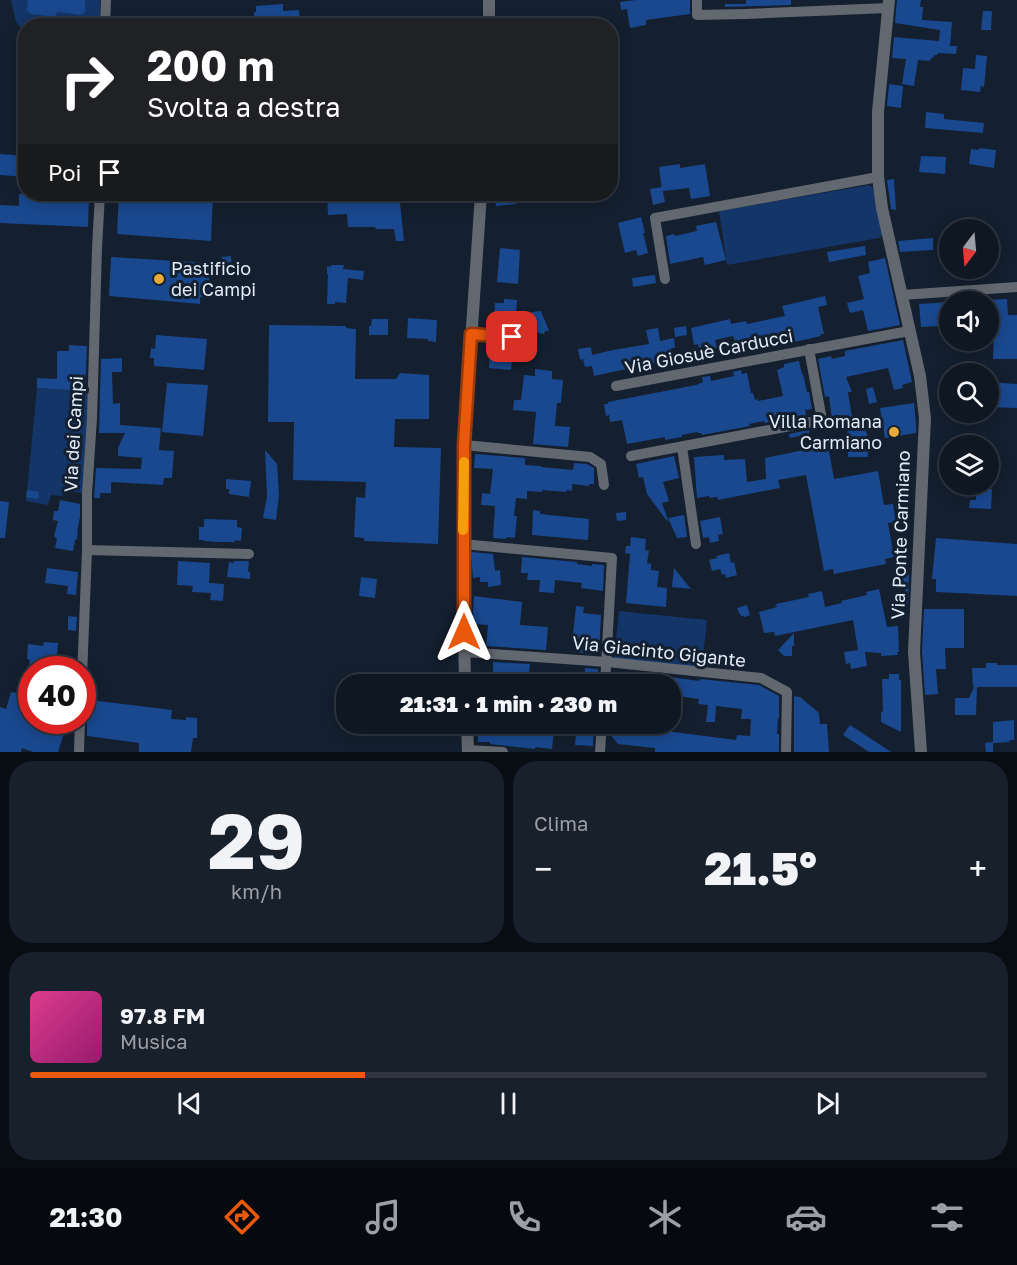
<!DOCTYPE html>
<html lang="it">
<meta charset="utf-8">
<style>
:root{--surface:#0f1723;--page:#18202b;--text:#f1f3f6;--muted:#9b9fa6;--line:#2f3641;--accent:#ea580c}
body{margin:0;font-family:"Golos Text",sans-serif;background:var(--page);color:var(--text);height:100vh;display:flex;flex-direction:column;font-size:22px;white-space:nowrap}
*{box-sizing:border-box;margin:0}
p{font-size:20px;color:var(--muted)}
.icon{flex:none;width:33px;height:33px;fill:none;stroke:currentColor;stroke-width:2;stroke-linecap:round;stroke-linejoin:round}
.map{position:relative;height:752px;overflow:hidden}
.sheet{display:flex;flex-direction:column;gap:9px;padding:9px;background:#080d13;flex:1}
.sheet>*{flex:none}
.guide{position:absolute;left:18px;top:18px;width:600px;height:183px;border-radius:24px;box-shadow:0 3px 15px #0003,0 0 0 2px var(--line);background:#202124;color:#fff;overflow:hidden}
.needle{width:39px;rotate:196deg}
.fabs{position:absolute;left:939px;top:219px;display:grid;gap:12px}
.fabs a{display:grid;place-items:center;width:60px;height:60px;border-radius:50%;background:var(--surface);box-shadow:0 3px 15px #0003,0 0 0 2px var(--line);font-size:30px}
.speed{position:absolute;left:18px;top:656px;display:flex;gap:12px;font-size:30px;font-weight:700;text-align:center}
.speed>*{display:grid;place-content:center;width:78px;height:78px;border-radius:50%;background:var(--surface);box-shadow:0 3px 15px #0003,0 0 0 2px var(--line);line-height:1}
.speed .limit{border:9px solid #d22;background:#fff;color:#111}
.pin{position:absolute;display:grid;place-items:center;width:51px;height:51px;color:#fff;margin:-26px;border-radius:12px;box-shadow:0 3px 9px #0006}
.me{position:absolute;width:66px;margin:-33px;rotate:0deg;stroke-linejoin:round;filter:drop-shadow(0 0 4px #0008)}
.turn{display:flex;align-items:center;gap:21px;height:126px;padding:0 30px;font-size:27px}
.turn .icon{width:78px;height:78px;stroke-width:2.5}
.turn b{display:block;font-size:42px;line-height:51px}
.then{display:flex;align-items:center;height:57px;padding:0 30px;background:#0003;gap:12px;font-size:22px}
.big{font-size:45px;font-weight:800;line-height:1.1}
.sheet .card{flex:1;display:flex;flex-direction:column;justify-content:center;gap:9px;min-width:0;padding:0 21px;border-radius:24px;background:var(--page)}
.sheet .dial{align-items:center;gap:0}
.dial b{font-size:78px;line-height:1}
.song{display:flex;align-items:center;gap:18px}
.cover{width:72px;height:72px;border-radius:9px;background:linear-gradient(135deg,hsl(330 70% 55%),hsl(320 70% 35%))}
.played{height:6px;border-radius:3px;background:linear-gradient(90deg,var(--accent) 35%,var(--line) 35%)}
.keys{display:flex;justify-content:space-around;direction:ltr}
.heat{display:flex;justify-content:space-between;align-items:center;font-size:33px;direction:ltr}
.sheet .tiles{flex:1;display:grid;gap:9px;grid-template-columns:1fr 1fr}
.card:last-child{grid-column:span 2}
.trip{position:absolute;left:336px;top:674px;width:345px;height:60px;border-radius:24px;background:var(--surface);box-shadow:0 3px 15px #0003,0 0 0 2px var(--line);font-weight:800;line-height:60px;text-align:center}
.tabs{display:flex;height:96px;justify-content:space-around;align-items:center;background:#06090e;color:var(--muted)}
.tabs .icon{width:42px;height:42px}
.tabs .on{color:var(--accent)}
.tabs b{font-size:27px;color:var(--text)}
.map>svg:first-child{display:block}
</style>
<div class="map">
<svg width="1017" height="752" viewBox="0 0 1017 752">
<rect width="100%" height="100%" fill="#141f2f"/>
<!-- green -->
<g fill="#143568">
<polygon points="11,0 100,0 100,25 26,26 25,32 16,22"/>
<polygon points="869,185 875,190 884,233 879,238 727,265 719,211"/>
<polygon points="37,388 88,391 90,402 84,493 64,491 62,496 51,495 48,505 26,501"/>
<polygon points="619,611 707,620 702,668 614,659"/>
</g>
<!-- building -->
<g fill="#19488f">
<polygon points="28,0 85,0 85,12 81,15 57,12 56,17 31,14 27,11"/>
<polygon points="636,0 690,0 690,14 646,20 646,25 630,28 627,9 621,10 620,2"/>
<polygon points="746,0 791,0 791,5 725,7 725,4 746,4"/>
<polygon points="897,0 921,0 920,7 923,7 922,20 952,22 950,46 957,46 956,54 938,53 937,55 935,55 929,61 918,60 914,86 902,84 906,59 892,58 894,37 939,41 940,30 895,23"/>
<polygon points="283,4 283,11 299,10 300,26 255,26 254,12 256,12 256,6"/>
<polygon points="983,11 992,11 991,30 981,30"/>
<polygon points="419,16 419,26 358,26 358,19"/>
<polygon points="976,55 987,56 984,87 981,86 980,92 961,90 963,68 975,69"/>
<polygon points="889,84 903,86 901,108 887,106"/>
<polygon points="926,112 944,114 944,119 984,123 983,133 925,128"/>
<polygon points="979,148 996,150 994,168 969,164 971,149 979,150"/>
<polygon points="0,154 26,156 26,177 0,175"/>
<polygon points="921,156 946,157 945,174 919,172"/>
<polygon points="680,164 680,168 705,164 710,196 691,199 689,188 662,191 659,167"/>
<polygon points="894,179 896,210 891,209 887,180"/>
<polygon points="662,187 665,202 653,205 650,189"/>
<polygon points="19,194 89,194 88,227 0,223 0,205 19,206"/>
<polygon points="119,194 213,194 211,241 117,234"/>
<polygon points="327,194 399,194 404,241 396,241 394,229 376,229 375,227 348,227 347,214 328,215"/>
<polygon points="494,194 515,194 516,204 496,206"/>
<polygon points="641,217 645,233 643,233 648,253 638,256 636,250 625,253 618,223"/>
<polygon points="716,222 726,260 705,265 703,257 670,264 666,236 674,234 675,236 697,231 696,226"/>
<polygon points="933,238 933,250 900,252 898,241"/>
<polygon points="865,246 866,255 829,262 827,252"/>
<polygon points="500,248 520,250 518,284 497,282"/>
<polygon points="231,256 233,275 225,276 222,257"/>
<polygon points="111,257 210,263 208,298 200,297 200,304 109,296"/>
<polygon points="885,258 900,325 868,331 863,310 850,313 847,303 864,299 858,276 870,273 868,262"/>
<polygon points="331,265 344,265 343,269 364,271 363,280 348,278 346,303 335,302 335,304 327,304 328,274 327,274 327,266 331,267"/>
<polygon points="655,275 656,283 633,287 632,278"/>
<polygon points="825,296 827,305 818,307 824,334 820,334 821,336 756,351 753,339 735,343 733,336 715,340 717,348 699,352 698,344 694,345 691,328 730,319 731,324 746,321 747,324 785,316 782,306"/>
<polygon points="504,299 517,300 516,315 514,315 513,325 494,324 495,303 504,303"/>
<polygon points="1007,299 1008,315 1017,315 1017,359 993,359 994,329 989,329 988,300"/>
<polygon points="950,302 950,328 940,329 939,326 921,327 919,304"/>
<polygon points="541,311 549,331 545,331 544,334 530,331 532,312"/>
<polygon points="408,318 437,320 436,342 428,341 428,339 407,338"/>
<polygon points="372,319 388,319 388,335 369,335 369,326 371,326"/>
<polygon points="269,325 346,326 346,328 356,329 355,379 396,379 400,373 429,375 429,419 395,419 394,447 441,448 438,544 364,541 364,538 354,537 356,497 365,498 366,482 293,480 294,422 268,422"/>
<polygon points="686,326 687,335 675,337 674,328"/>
<polygon points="658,328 660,341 674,338 675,348 671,348 673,359 594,376 592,366 585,367 583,359 580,360 578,349 591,347 592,355 613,350 649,344 646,330"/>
<polygon points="156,335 207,339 204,370 154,366 154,358 150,358 151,348 155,349"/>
<polygon points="903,340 912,382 902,385 903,388 894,390 888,368 846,377 852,392 848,392 854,430 865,430 867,434 868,457 848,457 847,418 832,420 829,396 825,397 818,359 831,356 832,359 845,356 845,351"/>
<polygon points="69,345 87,346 85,391 37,388 37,378 57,379 57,351 69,351"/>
<polygon points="490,350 518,352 517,360 512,360 511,370 489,368"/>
<polygon points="122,358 122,372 112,372 113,404 120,403 120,425 161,428 159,450 174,451 172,478 164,478 163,485 111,482 111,493 100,493 100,498 94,498 96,468 141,469 142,458 118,456 118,448 125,433 99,433 101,359"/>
<polygon points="799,361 802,374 803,374 807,392 809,392 812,409 805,410 806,415 765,423 764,421 749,424 750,426 702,435 701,433 698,433 697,432 682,435 682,437 665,440 665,437 627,444 622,420 610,422 609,415 606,416 604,404 608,404 608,402 696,385 703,382 702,377 710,376 711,381 734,376 733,372 741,370 742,374 747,373 751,393 753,393 755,400 758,399 758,401 783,396 777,370 784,367 784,364"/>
<polygon points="535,369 552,371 552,379 563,380 561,403 557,403 555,426 570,427 568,447 533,444 536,412 513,410 514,400 521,400 524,375 535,376"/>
<polygon points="988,382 1017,384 1017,408 988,407"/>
<polygon points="167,383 208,385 203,436 162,432"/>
<polygon points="873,387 877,402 869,404 866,389"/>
<polygon points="914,403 916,424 916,433 885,438 880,408"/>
<polygon points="809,430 809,434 790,438 789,434"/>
<polygon points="828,445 834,479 878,471 884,505 893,504 896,522 888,523 894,557 885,559 886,564 834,574 833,569 824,571 806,475 778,480 780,488 718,500 717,497 709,498 709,496 697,498 694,457 724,455 724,460 745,459 747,482 766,479 765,458"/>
<polygon points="265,450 277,464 279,495 276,520 263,518 267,496"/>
<polygon points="475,454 525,458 525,465 541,466 541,467 573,470 574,463 587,464 594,468 594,484 589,484 589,486 572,484 572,491 567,490 566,492 542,490 542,492 527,491 527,499 516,498 514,516 517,516 515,538 507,537 506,539 493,538 495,506 481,505 482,493 490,494 493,469 474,468"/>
<polygon points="674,456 679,478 663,482 669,501 662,503 668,520 667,521 647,494 643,477 639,478 636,464"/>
<polygon points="226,479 251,481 249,497 229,494 229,489 226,489"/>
<polygon points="976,488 992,489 991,509 969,508 970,500 976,500"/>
<polygon points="27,490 39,492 38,499 26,497"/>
<polygon points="60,500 80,504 80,517 77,531 78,531 77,539 75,540 73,551 55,548 57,539 54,536 58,521 53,520 54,511 58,511"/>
<polygon points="0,501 9,502 5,538 0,538"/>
<polygon points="533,510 540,511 540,514 589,519 588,540 532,535"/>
<polygon points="626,512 626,520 617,521 616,513"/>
<polygon points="684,515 687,537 677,538 668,518"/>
<polygon points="720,517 723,534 718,535 719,541 710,543 709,537 703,538 700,521"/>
<polygon points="204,519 237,520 237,527 242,528 241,541 235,540 235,542 216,542 204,541 204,540 199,540 199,527 204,527"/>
<polygon points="631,537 646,539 645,550 649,551 647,563 651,564 651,570 659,571 657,587 667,588 666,607 626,603 630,554 625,553 626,546 630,546"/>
<polygon points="936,538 1017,544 1017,596 936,592 936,579 932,579"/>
<polygon points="471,552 493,554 495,571 500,570 501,585 488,587 488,582 480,582 480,577 473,578"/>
<polygon points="729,553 731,563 734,562 737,575 726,578 725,574 722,575 720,569 712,571 709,560 717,558 716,556"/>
<polygon points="522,557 577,562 577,564 592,566 592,564 604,565 603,591 581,588 582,583 555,580 554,593 539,592 540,580 527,580 528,573 521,573"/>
<polygon points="178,561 210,563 209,583 224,584 223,601 210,600 211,593 192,592 193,586 177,585"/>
<polygon points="234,561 249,561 248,572 250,572 250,579 227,577 229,562 234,563"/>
<polygon points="47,568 78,572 76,595 67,594 68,586 45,583"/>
<polygon points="674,568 691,589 672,587"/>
<polygon points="909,574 908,603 907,603 904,584 902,584 901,576"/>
<polygon points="361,577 377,579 375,598 359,596"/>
<polygon points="879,589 887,627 898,626 899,652 897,652 898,655 881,656 881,653 865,652 867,666 851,669 850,663 846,664 844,652 858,650 853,620 775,636 774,632 764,633 759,612 777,607 776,604 809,597 808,594 822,591 825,607 842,603 841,601 867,595 866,592"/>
<polygon points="474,596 522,602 520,625 548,627 546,650 486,646 488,625 472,624"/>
<polygon points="747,605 750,615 745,617 740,615 737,608"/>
<polygon points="576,606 584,607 583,613 601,615 599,654 575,652 576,635 573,634"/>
<polygon points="924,609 964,609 964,648 945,648 946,669 936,669 938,694 925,695 922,652"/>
<polygon points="68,616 77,617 76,631 68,630"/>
<polygon points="794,633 794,646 792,646 792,656 784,656 778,650"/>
<polygon points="44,642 58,643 56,666 50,665 49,669 28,669 30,660 27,659 28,644 43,646"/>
<polygon points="493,662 530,664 529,673 561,676 581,682 581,684 509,684 509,683 500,682 500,680 494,680 494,675 493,675"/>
<polygon points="986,663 997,663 997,665 1017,665 1017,687 977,687 976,715 955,715 955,698 969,698 974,687 973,687 972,668 986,668"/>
<polygon points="585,668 598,669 598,684 584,684"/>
<polygon points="633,672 699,681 700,679 759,685 779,696 779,718 778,718 777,734 779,734 779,752 655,752 655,748 618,744 609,733 610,723 645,723 644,730 666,731 736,740 737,735 750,736 751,719 741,719 742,709 716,706 715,722 706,722 708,705 698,704 699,699 670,695 670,684 632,684"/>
<polygon points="889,674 899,674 899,680 901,680 901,732 881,722 881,712 883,711 882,679 889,679"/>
<polygon points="11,692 18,693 18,692 32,695 32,710 29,720 40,720 66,727 58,752 33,752 22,748 21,752 0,752 0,707 6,709"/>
<polygon points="794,696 800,697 819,713 820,724 827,724 829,752 794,752"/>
<polygon points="82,699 172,710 171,719 186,720 186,717 197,718 197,738 193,738 191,752 139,752 139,743 87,736 87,720 86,716 82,713"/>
<polygon points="1014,720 1014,740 1009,740 1010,742 993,743 993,722"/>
<polygon points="514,723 538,725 538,727 554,729 552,749 535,747 535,749 490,744 490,742 478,742 478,726 491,725 491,724 514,725"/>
<polygon points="557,723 594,723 593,746 575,745 576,734 556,732"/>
<polygon points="850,725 891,752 869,752 843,735"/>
<polygon points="993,742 993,752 986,752 985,743"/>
</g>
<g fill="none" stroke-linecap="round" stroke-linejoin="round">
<!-- minor -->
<g stroke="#626870" stroke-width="10">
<polyline points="697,0 697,15 745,14 888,8"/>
<polyline points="105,26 106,0"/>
<polyline points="665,279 655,218 878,177"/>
<polyline points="902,295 1017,287"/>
<polyline points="471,334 532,339"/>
<polyline points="616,386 909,331"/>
<polyline points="464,445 590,457 601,464 604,485"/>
<polyline points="682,447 696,544"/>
<polyline points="631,456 822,420 809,349"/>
<polyline points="463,544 612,558 605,684"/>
<polyline points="87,550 249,554"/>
<polyline points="464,652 607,662 761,678 787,692 786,752"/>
<polyline points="82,677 87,550 87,494 92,418 97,248 100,194"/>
<polyline points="468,750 503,752"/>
<polyline points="79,752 80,720"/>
<polyline points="600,752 602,723"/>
</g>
<!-- tertiary -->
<g stroke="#626870" stroke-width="12">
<polyline points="489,0 489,26"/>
<polyline points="889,0 878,112 878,177 882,208 920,376 925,418 914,652 921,752"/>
<polyline points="465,684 463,574 464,445 481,194"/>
<polyline points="467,723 468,752"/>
</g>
</g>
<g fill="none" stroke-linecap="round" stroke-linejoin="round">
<!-- route casing -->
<g stroke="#983908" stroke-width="15">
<polyline id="route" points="464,632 464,445 471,334 512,337"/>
</g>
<!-- route -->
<use href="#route" stroke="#ea580c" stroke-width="10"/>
<!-- slow -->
<polyline stroke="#f59e0b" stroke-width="10" points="463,530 464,462"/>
</g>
<!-- markers -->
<g fill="#e8ab37" stroke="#141f2f" stroke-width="2">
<circle cx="159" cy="279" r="6"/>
<circle cx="894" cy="432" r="6"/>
</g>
<g text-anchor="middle" stroke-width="6" stroke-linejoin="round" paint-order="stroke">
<!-- poi labels -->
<g font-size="18" fill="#e4ecf7" stroke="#141f2f" text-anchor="start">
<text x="171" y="275">Pastificio<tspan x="171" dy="21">dei Campi</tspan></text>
<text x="882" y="428" text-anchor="end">Villa Romana<tspan x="882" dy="21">Carmiano</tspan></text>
</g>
<!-- street labels -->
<g font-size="18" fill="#e4ecf7" stroke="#141f2f">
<text transform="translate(709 352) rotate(-11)" y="6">Via Giosuè Carducci</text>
<text transform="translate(74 434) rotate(-87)" y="6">Via dei Campi</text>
<text transform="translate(901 535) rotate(-88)" y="6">Via Ponte Carmiano</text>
<text transform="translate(659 652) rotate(6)" y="6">Via Giacinto Gigante</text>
</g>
</g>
</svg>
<div class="fabs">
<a><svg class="needle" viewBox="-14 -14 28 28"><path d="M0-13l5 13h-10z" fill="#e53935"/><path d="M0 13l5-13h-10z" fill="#9b9fa6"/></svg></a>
<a><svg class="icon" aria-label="sound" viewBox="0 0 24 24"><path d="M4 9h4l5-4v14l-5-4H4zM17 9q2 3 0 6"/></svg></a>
<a><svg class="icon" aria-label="search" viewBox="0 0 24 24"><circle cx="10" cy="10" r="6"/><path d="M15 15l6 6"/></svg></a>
<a><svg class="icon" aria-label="layers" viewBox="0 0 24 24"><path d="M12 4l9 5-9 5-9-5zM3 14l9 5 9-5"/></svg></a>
</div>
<div class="speed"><div class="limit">40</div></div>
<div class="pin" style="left:512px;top:337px;background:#d93025"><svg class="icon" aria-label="arrive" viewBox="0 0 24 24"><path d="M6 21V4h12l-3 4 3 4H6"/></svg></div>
<svg class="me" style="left:464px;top:632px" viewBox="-20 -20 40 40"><path d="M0-17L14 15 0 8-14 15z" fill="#ea580c" stroke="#fff" stroke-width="4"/></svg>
<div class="trip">21:31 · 1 min · 230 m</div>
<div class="guide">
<div class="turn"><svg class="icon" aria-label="right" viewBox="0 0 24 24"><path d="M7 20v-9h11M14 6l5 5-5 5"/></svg><div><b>200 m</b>Svolta a destra</div></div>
<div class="then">Poi<svg class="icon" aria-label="arrive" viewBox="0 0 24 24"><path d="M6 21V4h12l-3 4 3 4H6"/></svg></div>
</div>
</div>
<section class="sheet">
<div class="tiles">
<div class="card dial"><b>29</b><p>km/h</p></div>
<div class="card"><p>Clima</p>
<div class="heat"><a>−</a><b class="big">21.5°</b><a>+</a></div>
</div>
<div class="card">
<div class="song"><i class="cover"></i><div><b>97.8 FM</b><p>Musica</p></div></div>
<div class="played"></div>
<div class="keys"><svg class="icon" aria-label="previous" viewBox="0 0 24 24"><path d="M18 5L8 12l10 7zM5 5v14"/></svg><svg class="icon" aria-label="pause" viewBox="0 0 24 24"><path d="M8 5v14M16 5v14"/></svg><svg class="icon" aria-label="next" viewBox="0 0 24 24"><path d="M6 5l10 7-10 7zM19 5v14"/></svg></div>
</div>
</div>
</section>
<nav class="tabs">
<b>21:30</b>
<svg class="icon on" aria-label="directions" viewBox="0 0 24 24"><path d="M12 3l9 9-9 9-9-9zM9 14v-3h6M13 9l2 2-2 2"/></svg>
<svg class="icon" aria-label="music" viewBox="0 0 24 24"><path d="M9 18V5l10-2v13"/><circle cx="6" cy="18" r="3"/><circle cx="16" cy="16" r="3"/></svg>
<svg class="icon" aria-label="phone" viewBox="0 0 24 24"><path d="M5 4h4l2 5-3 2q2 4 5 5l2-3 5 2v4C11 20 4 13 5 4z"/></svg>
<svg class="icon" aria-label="climate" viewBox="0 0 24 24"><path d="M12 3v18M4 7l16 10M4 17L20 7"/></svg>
<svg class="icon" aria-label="car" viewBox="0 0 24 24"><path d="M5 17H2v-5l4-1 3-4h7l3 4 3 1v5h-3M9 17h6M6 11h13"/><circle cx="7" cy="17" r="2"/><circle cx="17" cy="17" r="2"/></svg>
<svg class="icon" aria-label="filters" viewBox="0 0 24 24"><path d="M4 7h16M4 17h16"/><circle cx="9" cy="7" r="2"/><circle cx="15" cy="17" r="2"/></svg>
</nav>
